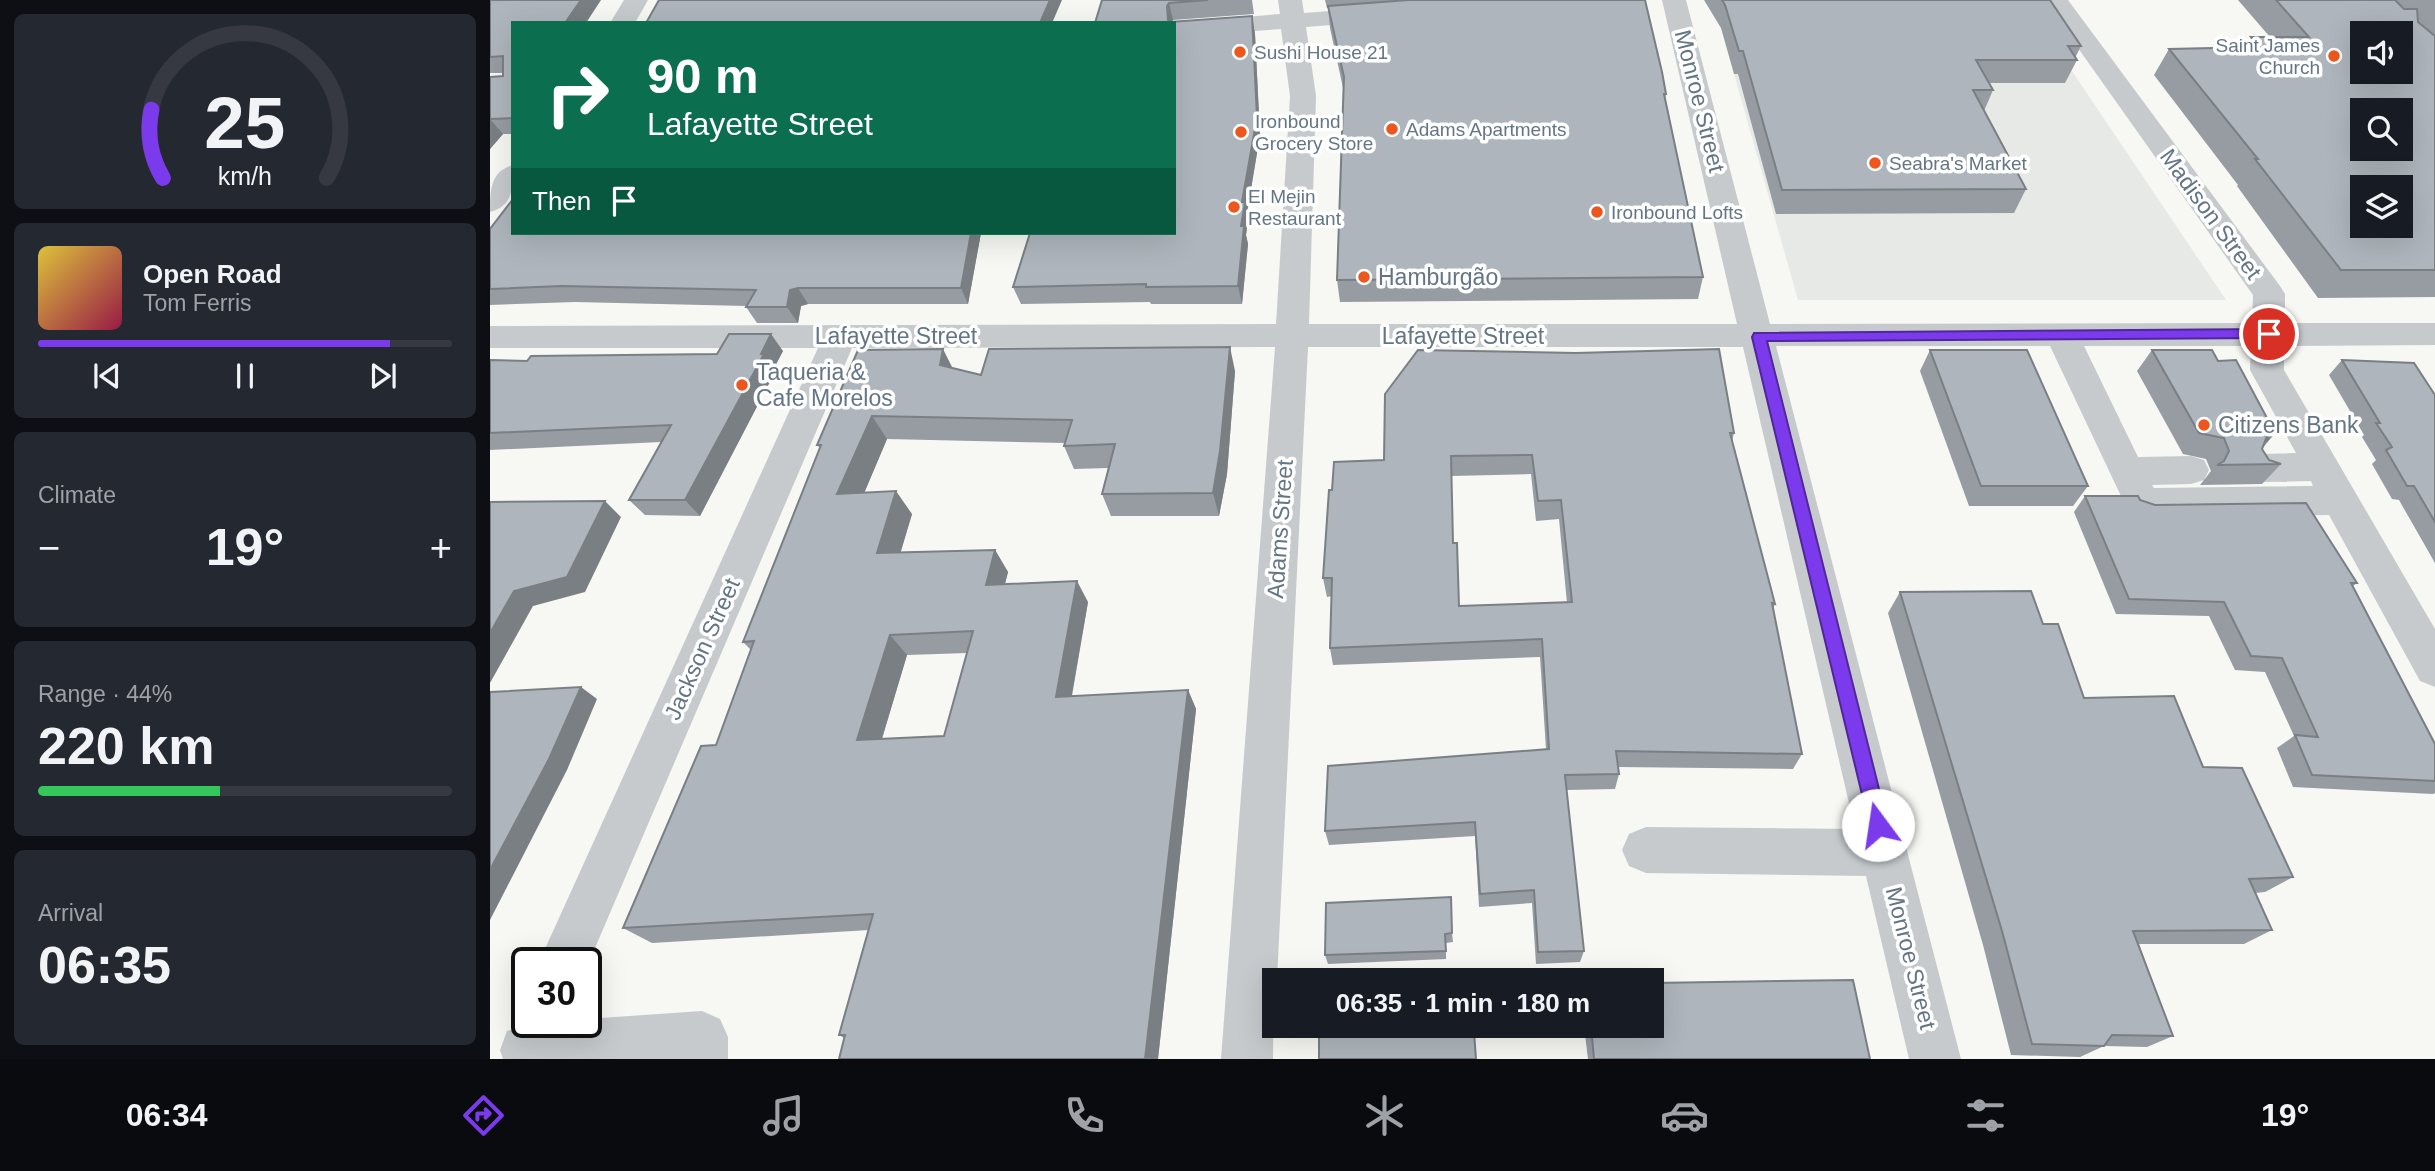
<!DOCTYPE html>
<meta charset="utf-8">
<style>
:root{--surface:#171b24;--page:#242831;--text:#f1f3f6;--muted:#9ea1a6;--line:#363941;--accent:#7c3aed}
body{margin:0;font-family:Arial,sans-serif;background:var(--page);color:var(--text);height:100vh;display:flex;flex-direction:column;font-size:26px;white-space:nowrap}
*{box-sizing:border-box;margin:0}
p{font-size:23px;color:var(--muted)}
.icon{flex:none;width:38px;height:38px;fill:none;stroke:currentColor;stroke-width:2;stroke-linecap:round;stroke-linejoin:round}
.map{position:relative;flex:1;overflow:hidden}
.sheet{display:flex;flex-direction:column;gap:14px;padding:14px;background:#0d0f14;width:490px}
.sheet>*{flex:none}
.guide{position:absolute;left:21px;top:21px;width:665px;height:214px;border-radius:0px;box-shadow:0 7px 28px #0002;background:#0b6e4f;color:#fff;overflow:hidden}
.tools{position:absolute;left:1860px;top:21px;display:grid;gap:14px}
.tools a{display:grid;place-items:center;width:63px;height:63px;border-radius:0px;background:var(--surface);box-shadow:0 7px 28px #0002;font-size:35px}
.speed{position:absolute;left:21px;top:947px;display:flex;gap:14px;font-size:35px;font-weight:700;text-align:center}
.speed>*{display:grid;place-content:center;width:91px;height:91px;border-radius:50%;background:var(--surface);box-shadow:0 7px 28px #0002;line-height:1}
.speed .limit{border:4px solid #111;border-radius:10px;background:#fff;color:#111}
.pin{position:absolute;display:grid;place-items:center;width:60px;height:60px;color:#fff;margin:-30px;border:4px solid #fff;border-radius:50%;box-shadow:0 2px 7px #0007}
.me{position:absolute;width:77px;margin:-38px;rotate:346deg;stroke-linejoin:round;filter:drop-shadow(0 0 5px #0008)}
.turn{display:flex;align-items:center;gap:24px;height:147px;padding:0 21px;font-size:32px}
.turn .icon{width:91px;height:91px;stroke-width:2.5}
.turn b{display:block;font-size:49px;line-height:60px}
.then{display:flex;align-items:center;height:66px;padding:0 21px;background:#0003;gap:14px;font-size:26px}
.big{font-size:52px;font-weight:800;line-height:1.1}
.sheet .widget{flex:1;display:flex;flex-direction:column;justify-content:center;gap:10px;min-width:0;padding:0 24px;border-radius:10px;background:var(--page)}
.sheet .dial{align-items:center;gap:0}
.dial svg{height:182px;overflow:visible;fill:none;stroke:var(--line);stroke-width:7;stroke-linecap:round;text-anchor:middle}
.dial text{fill:var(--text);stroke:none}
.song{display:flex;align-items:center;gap:21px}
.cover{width:84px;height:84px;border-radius:10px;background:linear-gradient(135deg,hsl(50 70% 55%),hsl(340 70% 35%))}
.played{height:7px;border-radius:4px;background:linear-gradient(90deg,var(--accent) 85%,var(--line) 85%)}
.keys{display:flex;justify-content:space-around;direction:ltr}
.heat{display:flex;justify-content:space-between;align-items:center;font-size:38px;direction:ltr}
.charge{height:10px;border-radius:5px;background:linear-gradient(90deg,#34c759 44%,var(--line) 0)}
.trip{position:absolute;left:772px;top:968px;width:402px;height:70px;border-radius:0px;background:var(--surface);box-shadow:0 7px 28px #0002;font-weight:800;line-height:70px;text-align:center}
.menu{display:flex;height:112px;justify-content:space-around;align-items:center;background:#090b0e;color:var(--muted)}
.menu .icon{width:49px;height:49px}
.menu .selected{color:var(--accent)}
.menu b{font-size:32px;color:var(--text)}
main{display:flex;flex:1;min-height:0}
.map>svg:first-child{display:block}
</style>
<main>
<section class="sheet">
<div class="widget dial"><svg viewBox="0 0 100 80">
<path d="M14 69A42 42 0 1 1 86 69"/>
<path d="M14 69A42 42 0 0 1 9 39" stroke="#7c3aed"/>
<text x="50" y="56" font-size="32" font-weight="700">25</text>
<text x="50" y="72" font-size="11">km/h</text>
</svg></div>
<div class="widget">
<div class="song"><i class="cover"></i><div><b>Open Road</b><p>Tom Ferris</p></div></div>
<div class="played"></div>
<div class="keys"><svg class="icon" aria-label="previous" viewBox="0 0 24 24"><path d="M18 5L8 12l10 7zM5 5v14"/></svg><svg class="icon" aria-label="pause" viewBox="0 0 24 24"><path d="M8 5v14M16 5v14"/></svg><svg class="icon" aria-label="next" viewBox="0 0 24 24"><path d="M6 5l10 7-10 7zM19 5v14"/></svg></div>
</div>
<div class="widget"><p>Climate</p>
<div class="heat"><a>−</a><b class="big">19°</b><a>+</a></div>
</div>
<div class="widget"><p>Range · 44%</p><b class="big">220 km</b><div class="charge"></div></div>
<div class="widget"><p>Arrival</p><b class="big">06:35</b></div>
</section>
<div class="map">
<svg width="1945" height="1059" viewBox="0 0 1945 1059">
<rect width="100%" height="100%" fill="#f7f7f3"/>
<!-- built -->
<polygon fill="#e7e9e7" points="1549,22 1736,300 1308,300 1244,74 1389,62"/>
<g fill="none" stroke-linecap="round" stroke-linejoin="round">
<!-- minor -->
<g fill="#c6cacd" fill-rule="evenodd">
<polygon points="134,0 158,0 145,23 120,23"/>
<path d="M788 0H812L814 13 892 7 901 9 904 14 901 19 892 21 816 27 826 96 819 324H1247L1172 0H1196L1280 324 1762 323 1763 295 1554 0H1578L1790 286 1795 294V323H1945V345L1794 346V370L1945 629V687L1930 681 1839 515 1652 518 1639 513 1560 346H1286L1471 1059H1419L1376 876 1156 873 1139 866 1132 850 1139 834 1156 827 1365 829 1253 347H818L787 980H784L783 1059H731L785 347 362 348 96 969V962H49L328 348H0V326L786 324 800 96 791 29 684 37 683 23 790 14ZM1594 346H1761L1760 370 1806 453 1774 454 1761 458 1756 468 1761 478 1774 482 1821 481 1823 486 1664 488 1662 485 1701 484 1714 480 1719 470 1714 460 1701 456 1648 457Z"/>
<path d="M23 165C23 186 24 206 0 212 0 191 0 171 23 165Z"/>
<polygon points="212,1011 230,1019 238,1037 238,1059 13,1059 10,1050 17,1031 36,1024 96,1022 96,1019"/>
</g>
</g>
<!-- wall -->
<g fill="#969ca2" fill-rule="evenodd">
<polygon points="0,0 23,23 23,134 13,134 0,149 0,77 13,76 13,73 0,73"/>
<polygon points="612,0 762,0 764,14 683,20 681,22 762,16 765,34 770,135 757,213 758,220 756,235 758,244 752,304 661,304 660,302 531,304 523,287"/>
<polygon points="835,0 1155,0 1176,94 1175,100 1213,277 1208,299 850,302 847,280 853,88 840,28 838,8 837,8"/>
<polygon points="1214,0 1560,0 1591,46 1585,58 1587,60 1575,83 1499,83 1503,90 1494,111 1536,189 1524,213 1286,214 1248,74 1244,74 1231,28"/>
<polygon points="1748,0 1945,0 1945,297 1828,298 1747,186 1748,185 1664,75 1679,49 1755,47 1761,37 1780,37"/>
<polygon points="0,229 23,233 491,233 478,304 318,304 311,306 308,323 267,323 256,307 257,306 85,302 0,305"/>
<polygon points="1440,350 1598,486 1583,506 1479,506 1430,371"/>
<polygon points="1662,350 1728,361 1785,433 1772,449 1779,460 1791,464 1772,484 1710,485 1721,471 1716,459 1693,454 1647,371"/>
<polygon points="293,351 284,368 286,370 210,516 155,515 139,500 171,442 0,450 0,360 37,361"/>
<polygon points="1852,360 1945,395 1945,563 1909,500 1902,499 1882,464 1886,460 1872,437 1874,435 1839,375"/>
<path d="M463 368 491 375 745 371 737 474 729 516H621L612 494 618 468 584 469 574 446 575 443 397 439 374 493 422 514 410 552 505 550 518 572 515 584 598 602 582 696 698 690 706 709 668 1059H349L354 1038 349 1035 379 930 162 943 133 928 226 745 261 650 253 642 330 448 327 445ZM477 653 454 736 392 739 417 655Z"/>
<path d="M1244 433 1242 441 1285 604 1283 609 1312 754 1303 769 1128 767 1129 774 1125 789 1076 790 1094 951 1090 962 1046 964 1042 903 989 907 985 836 839 845 835 831 1056 749 1050 657 843 665 840 648 842 596 837 597 833 578 842 490 894 460ZM1041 474 1046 521 1069 519 1077 603 969 606 963 543 961 476Z"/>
<polygon points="1595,496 1650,500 1867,583 1863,586 1945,744 1945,793 1943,794 1803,787 1787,748 1804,736 1775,672 1745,670 1719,616 1626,614 1584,512"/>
<polygon points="1410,592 1553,624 1594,698 1713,767 1803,877 1775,892 1765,893 1782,930 1754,944 1649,944 1683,1036 1657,1047 1614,1046 1590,1057 1521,1055 1493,945 1398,613"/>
<polygon points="962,933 963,942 956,943 956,959 838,964 835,955"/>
<polygon points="1094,1026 1162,1026 1380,1059 1098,1059"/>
</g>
<!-- shaded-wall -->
<g fill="#7a7f84">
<polygon points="91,0 111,0 96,23 75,23"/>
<polygon points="560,0 572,0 562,23 550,23"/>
<polygon points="679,3 683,20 681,23 678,23 677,6"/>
<polygon points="762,16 765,34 770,135 757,213 758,220 756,235 758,244 752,304 748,286"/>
<polygon points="0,119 13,134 0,149"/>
<polygon points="481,233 491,233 478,304 471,288"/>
<polygon points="308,288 318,304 311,306 308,323 297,307 300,290"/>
<polygon points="281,334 293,351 284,368 286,370 210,516 195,500"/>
<polygon points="740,347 745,371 737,474 729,516 723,493"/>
<polygon points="453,349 465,373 450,365"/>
<polygon points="382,416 397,439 364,517 347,494"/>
<polygon points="1785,433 1766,454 1777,436"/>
<polygon points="406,491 422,514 404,575 387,553"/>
<polygon points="115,501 131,517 95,592 43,606 0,683 0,633 24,591"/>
<polygon points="505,550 518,572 509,606 496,585"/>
<polygon points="587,581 598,602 578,716 566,697"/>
<polygon points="400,635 417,655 386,758 367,740"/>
<polygon points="91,687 107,699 77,770 0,920 0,870"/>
<polygon points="698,690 706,709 668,1059 655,1059"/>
</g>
<!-- building -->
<g fill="#aeb5bc" stroke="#7a7f84" stroke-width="2" fill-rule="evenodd">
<polygon points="0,0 91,0 75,23 23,23 23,118 0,119 0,77 13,76 13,56 0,57"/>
<polygon points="169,0 560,0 550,23 156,23"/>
<polygon points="612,0 718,0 679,3 677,6 678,20 680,22 762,16 767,117 752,202 755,202 751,226 754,226 748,286 656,287 656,284 523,287 540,233 684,233 684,23 605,23"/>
<polygon points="919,0 1155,0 1172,72 1176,94 1174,94 1213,277 847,280 854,77 838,6"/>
<polygon points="1232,0 1560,0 1591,46 1578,46 1587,60 1486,60 1503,90 1483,90 1536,189 1292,190 1253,51 1249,51 1235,5"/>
<path d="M1786 0H1905L1914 9H1927L1928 22 1945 36V270H1851L1765 159H1768L1679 49 1770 47 1761 37H1819ZM1872 33H1911V72H1872ZM1872 110H1911V149H1872ZM1872 187H1911V226H1872Z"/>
<polygon points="23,199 23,233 481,233 471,288 308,288 300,290 297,307 256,307 266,290 71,286 0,289 0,229"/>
<polygon points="239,334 281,334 271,354 274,354 195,500 139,500 181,425 0,433 0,360 37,361 41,356 227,354"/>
<path d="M740 347 730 451 723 493 612 494 625 444 574 446 582 420 382 416 347 494 406 491 387 553 505 550 496 585 587 581 566 697 698 690 655 1059H349L355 1035H349L383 914 133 928 211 746 226 745 264 641 253 642 331 445H327L368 350 453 349 450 365 491 375 499 349ZM483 631 454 736 367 740 400 635Z"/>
<path d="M1229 349 1244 433H1240L1285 604 1282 603 1312 754 1126 751 1129 774 1075 775 1094 951 1048 952 1044 890 990 894 985 822 835 831 838 766 1059 749 1052 639 840 648 842 578H833L839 490H842L844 462 894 460 895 394 928 350 1086 353ZM1042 455 1048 501 1071 500 1082 602 969 606 967 543H963L961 456Z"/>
<polygon points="1440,350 1537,350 1598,486 1491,486"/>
<polygon points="1662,350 1722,350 1728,361 1746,360 1785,433 1777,436 1772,449 1779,460 1791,464 1727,465 1734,461 1739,451 1734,438 1709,433"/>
<polygon points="1852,360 1924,363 1945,395 1945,522 1924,486 1917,486 1896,450 1902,447 1886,423 1890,423"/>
<polygon points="1595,496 1648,496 1650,500 1665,505 1816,503 1867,583 1861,583 1945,744 1945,781 1822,775 1805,735 1828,737 1792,658 1761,656 1734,602 1639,599"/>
<polygon points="115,501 77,577 24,591 0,633 0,502"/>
<polygon points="1541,591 1553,624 1568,624 1594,698 1684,696 1713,767 1752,768 1803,877 1759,879 1782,930 1643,931 1683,1036 1622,1035 1614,1046 1542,1044 1512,931 1410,592"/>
<polygon points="91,687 59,759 0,870 0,692"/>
<polygon points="961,897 962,933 955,934 956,951 835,955 836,903"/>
<polygon points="1363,980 1380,1059 1104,1059 1101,1026 1162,1026 1162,983"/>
<polygon points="911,1027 912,1035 984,1032 986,1059 829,1059 829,1030"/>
</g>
<!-- route -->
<polygon fill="#7c3aed" stroke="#51269a" stroke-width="2" points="1779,329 1785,334 1779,338 1277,341 1398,825 1395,832 1388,835 1381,832 1262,337 1264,333"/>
<!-- markers -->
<g fill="#ed571e" stroke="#fff" stroke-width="2.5">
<circle cx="750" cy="52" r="7"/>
<circle cx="1844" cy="56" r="7"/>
<circle cx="902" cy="129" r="7"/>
<circle cx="751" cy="132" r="7"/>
<circle cx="1385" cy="163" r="7"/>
<circle cx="744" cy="207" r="7"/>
<circle cx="1107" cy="212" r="7"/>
<circle cx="874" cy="277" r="7"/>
<circle cx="252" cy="385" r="7"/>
<circle cx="1714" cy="425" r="7"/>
</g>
<g text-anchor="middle" stroke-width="7" stroke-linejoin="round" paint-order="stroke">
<!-- far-poi labels -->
<g font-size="19" fill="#647586" stroke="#fff" text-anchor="start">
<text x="1830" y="52" text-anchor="end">Saint James<tspan x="1830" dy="22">Church</tspan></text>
<text x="764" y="59">Sushi House 21</text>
<text x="765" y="128">Ironbound<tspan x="765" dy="22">Grocery Store</tspan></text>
<text x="916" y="136">Adams Apartments</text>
<text x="1399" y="170">Seabra's Market</text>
<text x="758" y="203">El Mejin<tspan x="758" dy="22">Restaurant</tspan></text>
<text x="1121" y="219">Ironbound Lofts</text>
</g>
<!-- street labels -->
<g font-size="23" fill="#647586" stroke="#fff">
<text transform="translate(1210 101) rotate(76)" y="8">Monroe Street</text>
<text transform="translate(1721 214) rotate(54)" y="8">Madison Street</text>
<text x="406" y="344">Lafayette Street</text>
<text x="973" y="344">Lafayette Street</text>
<text transform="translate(790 529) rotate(-86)" y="8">Adams Street</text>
<text transform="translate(212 649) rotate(-66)" y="8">Jackson Street</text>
<text transform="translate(1421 958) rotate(76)" y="8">Monroe Street</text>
</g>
<!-- poi labels -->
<g font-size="23" fill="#647586" stroke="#fff" text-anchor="start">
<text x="888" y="285">Hamburgão</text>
<text x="266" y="380">Taqueria &amp;<tspan x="266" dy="26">Cafe Morelos</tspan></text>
<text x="1728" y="433">Citizens Bank</text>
</g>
</g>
</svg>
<div class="tools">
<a><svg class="icon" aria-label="sound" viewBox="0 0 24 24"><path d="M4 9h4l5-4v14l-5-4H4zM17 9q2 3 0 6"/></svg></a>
<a><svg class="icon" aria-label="search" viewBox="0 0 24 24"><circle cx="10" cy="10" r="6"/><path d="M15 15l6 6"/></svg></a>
<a><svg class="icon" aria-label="layers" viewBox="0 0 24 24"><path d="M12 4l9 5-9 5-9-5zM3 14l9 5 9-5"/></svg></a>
</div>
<div class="speed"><div class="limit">30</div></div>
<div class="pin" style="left:1779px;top:334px;background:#d93025"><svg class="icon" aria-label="arrive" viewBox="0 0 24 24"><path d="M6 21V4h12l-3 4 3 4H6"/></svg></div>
<svg class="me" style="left:1388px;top:825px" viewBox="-20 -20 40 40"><circle r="19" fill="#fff"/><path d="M0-13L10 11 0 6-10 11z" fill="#7c3aed"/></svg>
<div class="trip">06:35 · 1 min · 180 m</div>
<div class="guide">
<div class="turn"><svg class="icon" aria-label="right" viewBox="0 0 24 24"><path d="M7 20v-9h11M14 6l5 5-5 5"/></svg><div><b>90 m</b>Lafayette Street</div></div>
<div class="then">Then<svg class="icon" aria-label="arrive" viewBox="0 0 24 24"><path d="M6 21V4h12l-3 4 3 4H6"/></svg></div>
</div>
</div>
</main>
<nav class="menu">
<b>06:34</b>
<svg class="icon selected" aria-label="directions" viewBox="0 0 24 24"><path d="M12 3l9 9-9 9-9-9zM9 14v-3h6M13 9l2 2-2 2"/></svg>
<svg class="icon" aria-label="music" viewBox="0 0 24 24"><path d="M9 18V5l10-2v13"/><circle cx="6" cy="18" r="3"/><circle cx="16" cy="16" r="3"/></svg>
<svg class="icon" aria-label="phone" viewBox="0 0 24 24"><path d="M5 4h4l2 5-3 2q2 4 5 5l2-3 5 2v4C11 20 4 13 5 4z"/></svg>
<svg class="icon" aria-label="climate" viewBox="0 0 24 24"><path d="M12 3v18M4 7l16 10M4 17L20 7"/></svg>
<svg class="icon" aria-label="car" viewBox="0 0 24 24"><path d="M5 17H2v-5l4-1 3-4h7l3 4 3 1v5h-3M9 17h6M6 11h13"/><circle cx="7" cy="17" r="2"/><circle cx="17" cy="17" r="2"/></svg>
<svg class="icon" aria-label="filters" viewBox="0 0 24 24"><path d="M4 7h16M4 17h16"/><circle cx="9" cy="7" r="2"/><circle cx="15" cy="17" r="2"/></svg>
<b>19°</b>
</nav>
